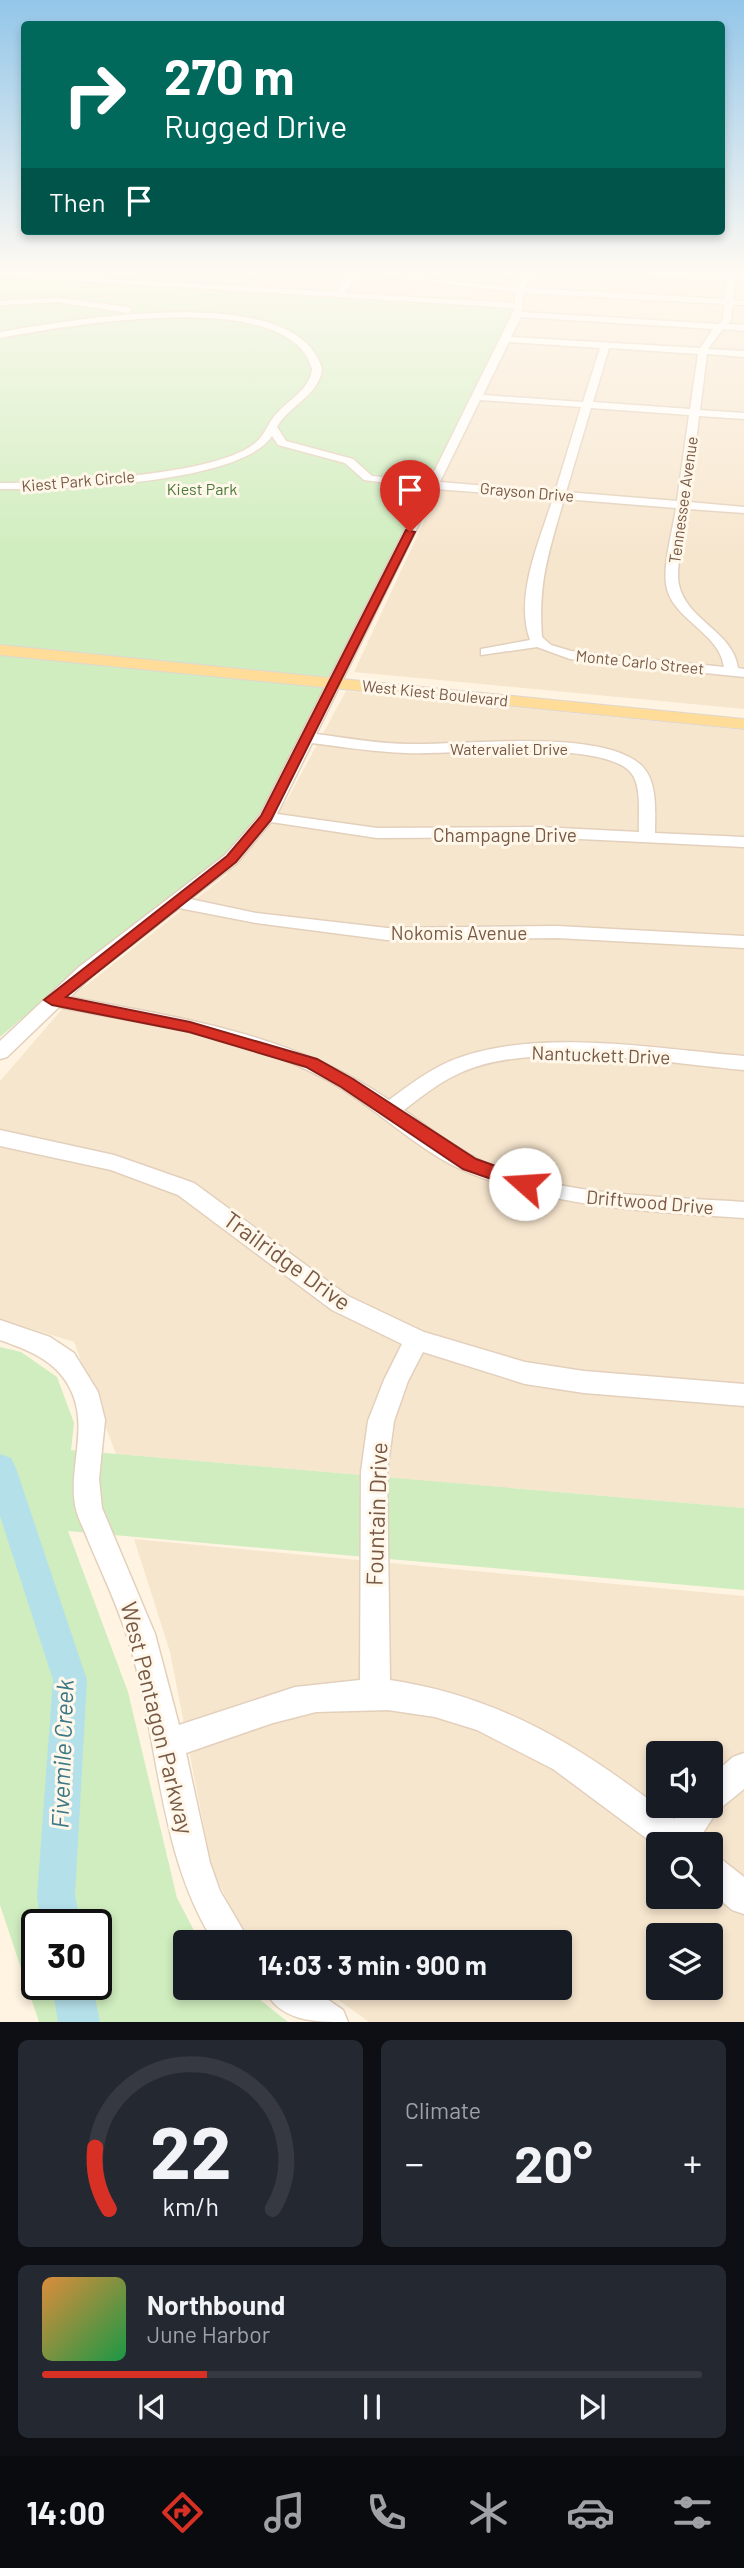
<!DOCTYPE html>
<meta charset="utf-8">
<style>
:root{--surface:#171b24;--page:#242831;--text:#f1f3f6;--muted:#9ea1a6;--line:#363941;--accent:#d93025}
body{margin:0;font-family:Barlow,sans-serif;background:var(--page);color:var(--text);height:100vh;display:flex;flex-direction:column;font-size:26px;white-space:nowrap}
*{box-sizing:border-box;margin:0}
p{font-size:23px;color:var(--muted)}
.icon{flex:none;width:38px;height:38px;fill:none;stroke:currentColor;stroke-width:2;stroke-linecap:round;stroke-linejoin:round}
.map{position:relative;height:2022px;overflow:hidden}
.sheet{display:flex;flex-direction:column;gap:18px;padding:18px;background:#0d0f14;flex:1}
.sheet>*{flex:none}
.top-card{position:absolute;left:21px;top:21px;width:704px;height:214px;border-radius:7px;box-shadow:0 4px 10px #0003;background:#00695c;color:#fff;overflow:hidden}
.tools{position:absolute;left:646px;top:1741px;display:grid;gap:14px}
.tools a{display:grid;place-items:center;width:77px;height:77px;border-radius:7px;background:var(--surface);box-shadow:0 4px 10px #0003;font-size:35px}
.speed{position:absolute;left:21px;top:1909px;display:flex;gap:14px;font-size:35px;font-weight:700;text-align:center}
.speed>*{display:grid;place-content:center;width:91px;height:91px;border-radius:50%;background:var(--surface);box-shadow:0 4px 10px #0003;line-height:1}
.speed .limit{border:4px solid #111;border-radius:10px;background:#fff;color:#111}
.pin{position:absolute;display:grid;place-items:center;width:60px;height:60px;color:#fff;margin:-72px -30px;border-radius:50% 50% 50% 0;rotate:-45deg;box-shadow:0 0 7px #0007}
.pin .icon{rotate:45deg}
.me{position:absolute;width:77px;margin:-38px;rotate:289deg;stroke-linejoin:round;filter:drop-shadow(0 0 5px #0008)}
.turn{display:flex;align-items:center;gap:24px;height:147px;padding:0 28px;font-size:32px}
.turn .icon{width:91px;height:91px;stroke-width:2.5}
.turn b{display:block;font-size:49px;line-height:60px}
.then{display:flex;align-items:center;height:66px;padding:0 28px;background:#0003;gap:14px;font-size:26px}
.big{font-size:52px;font-weight:700;line-height:1.1}
.sheet .widget{flex:1;display:flex;flex-direction:column;justify-content:center;gap:10px;min-width:0;padding:0 24px;border-radius:10px;background:var(--page)}
.sheet .dial{align-items:center;gap:0}
.dial svg{height:182px;overflow:visible;fill:none;stroke:var(--line);stroke-width:7;stroke-linecap:round;text-anchor:middle}
.dial text{fill:var(--text);stroke:none}
.song{display:flex;align-items:center;gap:21px}
.cover{width:84px;height:84px;border-radius:10px;background:linear-gradient(135deg,hsl(30 70% 55%),hsl(140 70% 35%))}
.played{height:7px;border-radius:4px;background:linear-gradient(90deg,var(--accent) 25%,var(--line) 25%)}
.keys{display:flex;justify-content:space-around;direction:ltr}
.heat{display:flex;justify-content:space-between;align-items:center;font-size:38px;direction:ltr}
.sheet .tiles{flex:1;display:grid;gap:18px;grid-template-columns:1fr 1fr}
.widget:last-child{grid-column:span 2}
.trip{position:absolute;left:173px;top:1930px;width:399px;height:70px;border-radius:7px;background:var(--surface);box-shadow:0 4px 10px #0003;font-weight:700;line-height:70px;text-align:center}
.tab-bar{display:flex;height:112px;justify-content:space-around;align-items:center;background:#090b0e;color:var(--muted)}
.tab-bar .icon{width:49px;height:49px}
.tab-bar .selected{color:var(--accent)}
.tab-bar b{font-size:32px;color:var(--text)}
.map>svg:first-child{display:block}
</style>
<div class="map">
<svg width="744" height="2022" viewBox="0 0 744 2022">
<rect width="100%" height="100%" fill="#fef4e1"/>
<!-- residential -->
<g fill="#f7e6ce" fill-rule="evenodd">
<polygon points="15,273 744,273 744,709 354,672 525,304"/>
<polygon points="346,691 744,730 744,1508 116,1454 74,1342 0,1319 0,1081 75,994 225,876 287,800"/>
<path d="M134 1539 744 1596V2022H369L322 1988H560V1942H253L246 1938 212 1869 170 1652ZM658 1754H710V1806H658ZM658 1844H710V1897H658ZM658 1936H710V1988H658Z"/>
</g>
<!-- green -->
<g fill="#cfedbe" fill-rule="evenodd">
<polygon points="0,275 515,307 335,672 257,818 227,853 115,939 0,1037"/>
<path d="M0 1347 21 1352 57 1377 74 1423 71 1450 744 1508V1590L68 1531 128 1692 177 1898 200 1942H186V1988H245L288 2022H39L0 1905ZM37 1925H96V1984H37Z"/>
</g>
<g fill="none" stroke-linecap="round" stroke-linejoin="round">
<!-- river -->
<g fill="#b4e0ea" fill-rule="evenodd">
<polygon points="0,1454 11,1458 16,1468 87,1680 75,1896 81,1925 41,1925 37,1896 53,1680 0,1516"/>
<polygon points="52,1984 92,1984 100,2022 58,2022"/>
</g>
<!-- minor casing -->
<g stroke="#e3d0bc" stroke-width="3">
<g id="minor">
<path d="M0 273 336 292 352 273H360L344 293 515 303V292L365 273 518 288 525 273H533L525 288 725 299 727 281 626 273 728 276V273H736V276L744 277V281H735L733 300 744 301V305H733L731 320 728 324 744 325V331L723 329 708 349 744 351V357L707 354 700 410 744 413V419L699 416 689 502 744 507V513L688 509C685 529 675 567 679 585 687 621 733 631 738 668L744 669V677L570 659 537 647 481 655V649L530 640C514 596 540 540 553 498L436 489 316 734C347 738 379 744 411 744 465 745 603 728 642 766 658 782 655 812 655 833L744 837V847L540 837 377 838 271 822 237 863 190 899 256 913 387 928 557 926 744 936V948L557 938 387 940 256 923 179 908 93 975 70 997C181 1018 294 1034 389 1100 408 1086 426 1072 448 1062 533 1026 654 1049 744 1056V1070C665 1063 535 1040 462 1072 441 1081 422 1096 404 1110 428 1127 453 1147 480 1160 557 1197 661 1196 744 1202V1218C652 1212 559 1208 472 1174 418 1153 376 1106 325 1079 245 1035 147 1025 59 1007L7 1057 0 1059V1041L79 967 225 855 260 815 426 488 364 480 345 463 278 445 272 436C241 484 56 490 0 489V483C56 483 211 477 254 444 266 435 269 419 280 410 293 397 310 388 312 369 290 284 61 327 0 338V332C66 321 297 278 322 369 319 396 289 405 277 427L286 441 353 459 372 476 429 482 515 308 0 276ZM523 293 724 304 723 319 718 324 522 312ZM521 317 713 329 700 348 511 337ZM509 342 600 348 583 402 483 395ZM609 348 698 354 690 409 593 402ZM480 400 581 407 555 492 440 482ZM591 408 689 415 677 501 566 492ZM564 499 676 508C673 529 663 564 666 584 671 620 719 631 724 667L571 651 551 645 542 637C538 581 549 552 564 499ZM312 743C343 747 375 752 407 753 451 755 606 738 632 774 642 788 638 815 639 832L540 827 377 828 277 814Z"/>
<polygon points="58,298 128,307 132,310 128,313 58,302 0,305 0,301"/>
<path d="M0 1130 114 1155 194 1183 348 1296 424 1332 525 1362 584 1371 744 1384V1406L584 1393 525 1384 423 1352 408 1381 394 1421 387 1472 390 1680C503 1697 585 1749 674 1819L683 1806H710V1777L733 1757 744 1753V1789L717 1811 696 1844 658 1847 553 1769 477 1730 435 1717 388 1710 316 1712 273 1723 186 1753 210 1863 220 1891 250 1942H214C156 1851 160 1734 126 1633 116 1602 101 1571 88 1540 84 1529 77 1517 75 1505 69 1469 87 1430 73 1395 60 1362 31 1351 0 1340V1320L50 1337 74 1353 98 1392 105 1420 99 1479 102 1508 155 1634 179 1725 295 1687 360 1680 361 1472 368 1421 384 1380 402 1344 332 1310 178 1195 111 1170 0 1146Z"/>
<polygon points="710,1854 721,1859 744,1877 744,1914 732,1910 710,1891"/>
<path d="M264 1988H311L343 2010 348 2022C315 2022 279 2022 264 1988Z"/>
</g>
</g>
<!-- major casing -->
<g stroke="#dfd7d2" stroke-width="2">
<polygon id="major" points="0,645 744,719 744,729 0,655"/>
</g>
<!-- minor -->
<use href="#minor" fill="#fff" fill-rule="evenodd"/>
<!-- major -->
<use href="#major" fill="#ffdc97" fill-rule="evenodd"/>
</g>
<!-- sky -->
<linearGradient id="sky" x2="0" y2="1"><stop stop-color="#93c6e9"/><stop offset="0.49" stop-color="#fffaf2"/><stop offset="1" stop-color="#fffaf2" stop-opacity="0"/></linearGradient>
<rect width="744" height="556" fill="url(#sky)"/>
<!-- route -->
<polygon fill="#d93025" stroke="#8d1f18" stroke-width="2" points="406,530 415,532 271,820 236,862 66,997 190,1022 317,1059 353,1079 476,1159 532,1179 534,1184 525,1191 463,1169 341,1087 306,1067 189,1032 52,1005 44,1000 227,856 261,816"/>
<g text-anchor="middle" stroke-width="6" stroke-linejoin="round" paint-order="stroke">
<!-- far-street labels -->
<g font-size="16" fill="#785945" stroke="#fff7e9">
<text transform="translate(78 481) rotate(-5)" y="6">Kiest Park Circle</text>
<text transform="translate(527 492) rotate(5)" y="6">Grayson Drive</text>
<text transform="translate(683 500) rotate(-82)" y="6">Tennessee Avenue</text>
<text transform="translate(640 662) rotate(6)" y="6">Monte Carlo Street</text>
<text transform="translate(435 693) rotate(6)" y="6">West Kiest Boulevard</text>
<text x="509" y="755">Watervaliet Drive</text>
</g>
<!-- far-park labels -->
<g font-size="16" fill="#4a793a" stroke="#fff7e9">
<text x="202" y="495">Kiest Park</text>
</g>
<!-- street labels -->
<g font-size="19" fill="#785945" stroke="#fff7e9">
<text x="505" y="842">Champagne Drive</text>
<text x="459" y="940">Nokomis Avenue</text>
<text transform="translate(601 1055) rotate(2)" y="7">Nantuckett Drive</text>
<text transform="translate(650 1202) rotate(5)" y="7">Driftwood Drive</text>
</g>
<!-- near-street labels -->
<g font-size="23" fill="#785945" stroke="#fff7e9">
<text transform="translate(287 1261) rotate(36)" y="8">Trailridge Drive</text>
<text transform="translate(377 1514) rotate(-88)" y="8">Fountain Drive</text>
<text transform="translate(157 1718) rotate(76)" y="8">West Pentagon Parkway</text>
</g>
<!-- near-water labels -->
<g font-size="24" font-style="italic" fill="#3a7787" stroke="#fff7e9">
<text transform="translate(63 1754) rotate(-88)" y="8">Fivemile Creek</text>
</g>
</g>
</svg>
<div class="tools">
<a><svg class="icon" aria-label="sound" viewBox="0 0 24 24"><path d="M4 9h4l5-4v14l-5-4H4zM17 9q2 3 0 6"/></svg></a>
<a><svg class="icon" aria-label="search" viewBox="0 0 24 24"><circle cx="10" cy="10" r="6"/><path d="M15 15l6 6"/></svg></a>
<a><svg class="icon" aria-label="layers" viewBox="0 0 24 24"><path d="M12 4l9 5-9 5-9-5zM3 14l9 5 9-5"/></svg></a>
</div>
<div class="speed"><div class="limit">30</div></div>
<div class="pin" style="left:410px;top:532px;background:#d93025"><svg class="icon" aria-label="arrive" viewBox="0 0 24 24"><path d="M6 21V4h12l-3 4 3 4H6"/></svg></div>
<svg class="me" style="left:525px;top:1184px" viewBox="-20 -20 40 40"><circle r="19" fill="#fff"/><path d="M0-13L10 11 0 6-10 11z" fill="#d93025"/></svg>
<div class="trip">14:03 · 3 min · 900 m</div>
<div class="top-card">
<div class="turn"><svg class="icon" aria-label="right" viewBox="0 0 24 24"><path d="M7 20v-9h11M14 6l5 5-5 5"/></svg><div><b>270 m</b>Rugged Drive</div></div>
<div class="then">Then<svg class="icon" aria-label="arrive" viewBox="0 0 24 24"><path d="M6 21V4h12l-3 4 3 4H6"/></svg></div>
</div>
</div>
<section class="sheet">
<div class="tiles">
<div class="widget dial"><svg viewBox="0 0 100 80">
<path d="M14 69A42 42 0 1 1 86 69"/>
<path d="M14 69A42 42 0 0 1 8 42" stroke="#d93025"/>
<text x="50" y="56" font-size="32" font-weight="700">22</text>
<text x="50" y="72" font-size="11">km/h</text>
</svg></div>
<div class="widget"><p>Climate</p>
<div class="heat"><a>−</a><b class="big">20°</b><a>+</a></div>
</div>
<div class="widget">
<div class="song"><i class="cover"></i><div><b>Northbound</b><p>June Harbor</p></div></div>
<div class="played"></div>
<div class="keys"><svg class="icon" aria-label="previous" viewBox="0 0 24 24"><path d="M18 5L8 12l10 7zM5 5v14"/></svg><svg class="icon" aria-label="pause" viewBox="0 0 24 24"><path d="M8 5v14M16 5v14"/></svg><svg class="icon" aria-label="next" viewBox="0 0 24 24"><path d="M6 5l10 7-10 7zM19 5v14"/></svg></div>
</div>
</div>
</section>
<nav class="tab-bar">
<b>14:00</b>
<svg class="icon selected" aria-label="directions" viewBox="0 0 24 24"><path d="M12 3l9 9-9 9-9-9zM9 14v-3h6M13 9l2 2-2 2"/></svg>
<svg class="icon" aria-label="music" viewBox="0 0 24 24"><path d="M9 18V5l10-2v13"/><circle cx="6" cy="18" r="3"/><circle cx="16" cy="16" r="3"/></svg>
<svg class="icon" aria-label="phone" viewBox="0 0 24 24"><path d="M5 4h4l2 5-3 2q2 4 5 5l2-3 5 2v4C11 20 4 13 5 4z"/></svg>
<svg class="icon" aria-label="climate" viewBox="0 0 24 24"><path d="M12 3v18M4 7l16 10M4 17L20 7"/></svg>
<svg class="icon" aria-label="car" viewBox="0 0 24 24"><path d="M5 17H2v-5l4-1 3-4h7l3 4 3 1v5h-3M9 17h6M6 11h13"/><circle cx="7" cy="17" r="2"/><circle cx="17" cy="17" r="2"/></svg>
<svg class="icon" aria-label="filters" viewBox="0 0 24 24"><path d="M4 7h16M4 17h16"/><circle cx="9" cy="7" r="2"/><circle cx="15" cy="17" r="2"/></svg>
</nav>
